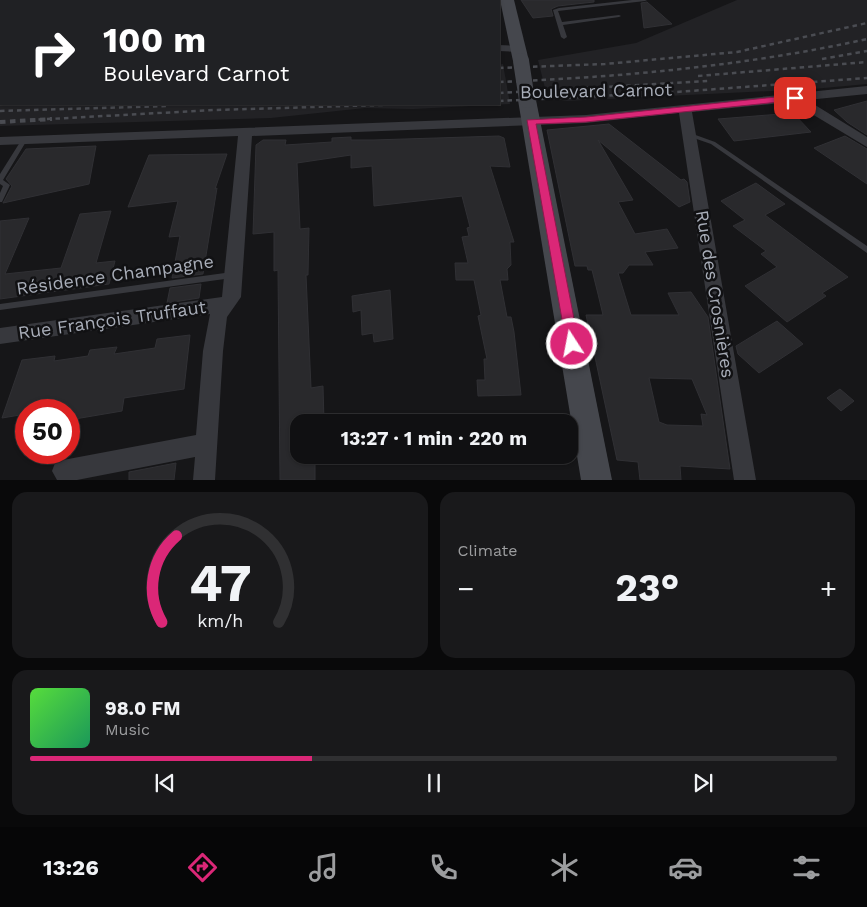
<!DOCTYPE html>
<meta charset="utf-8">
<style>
:root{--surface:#101012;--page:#19191b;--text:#f1f3f6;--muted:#9c9d9f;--line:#303032;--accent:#db2777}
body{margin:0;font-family:"Work Sans",sans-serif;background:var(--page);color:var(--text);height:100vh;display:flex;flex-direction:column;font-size:19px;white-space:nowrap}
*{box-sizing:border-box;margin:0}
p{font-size:16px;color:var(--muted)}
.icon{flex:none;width:28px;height:28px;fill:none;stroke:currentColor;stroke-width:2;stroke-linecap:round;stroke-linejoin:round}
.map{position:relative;height:480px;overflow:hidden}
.details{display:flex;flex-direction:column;gap:12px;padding:12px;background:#09090a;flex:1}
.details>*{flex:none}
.hud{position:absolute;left:0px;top:0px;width:500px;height:105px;box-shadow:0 1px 4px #0004,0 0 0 1px var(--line);background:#202124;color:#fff;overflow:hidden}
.speed{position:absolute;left:15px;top:399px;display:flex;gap:10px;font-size:25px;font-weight:700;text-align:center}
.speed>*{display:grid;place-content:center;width:65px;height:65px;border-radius:50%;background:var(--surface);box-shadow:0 1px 4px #0004,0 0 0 1px var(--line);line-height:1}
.speed .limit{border:8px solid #d22;background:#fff;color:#111}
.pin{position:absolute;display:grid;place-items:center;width:42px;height:42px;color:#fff;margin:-21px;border-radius:10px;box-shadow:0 2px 8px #0006}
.me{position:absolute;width:55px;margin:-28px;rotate:349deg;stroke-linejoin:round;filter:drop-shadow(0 0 4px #0008)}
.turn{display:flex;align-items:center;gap:18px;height:105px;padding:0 20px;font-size:22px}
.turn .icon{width:65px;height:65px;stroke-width:2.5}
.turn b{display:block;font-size:35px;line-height:42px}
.big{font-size:38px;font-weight:700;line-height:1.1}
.details .card{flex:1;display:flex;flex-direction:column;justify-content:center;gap:8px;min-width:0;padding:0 18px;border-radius:15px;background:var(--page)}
.details .dial{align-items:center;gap:0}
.dial svg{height:130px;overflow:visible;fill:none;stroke:var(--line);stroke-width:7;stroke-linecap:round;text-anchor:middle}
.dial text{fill:var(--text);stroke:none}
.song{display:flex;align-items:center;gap:15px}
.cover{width:60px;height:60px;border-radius:8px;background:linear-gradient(135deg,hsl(110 70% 55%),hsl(150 70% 35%))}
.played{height:5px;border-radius:2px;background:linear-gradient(90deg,var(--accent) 35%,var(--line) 35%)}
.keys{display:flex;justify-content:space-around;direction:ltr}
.heat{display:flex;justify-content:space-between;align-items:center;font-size:28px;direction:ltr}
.details .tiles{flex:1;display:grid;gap:12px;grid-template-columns:1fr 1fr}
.card:last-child{grid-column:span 2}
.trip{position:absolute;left:290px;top:414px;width:288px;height:50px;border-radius:15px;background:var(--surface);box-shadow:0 1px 4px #0004,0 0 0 1px var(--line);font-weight:700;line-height:50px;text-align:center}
.tabs{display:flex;height:80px;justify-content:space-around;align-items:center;background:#060607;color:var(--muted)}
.tabs .icon{width:35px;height:35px}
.tabs .on{color:var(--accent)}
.tabs b{font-size:22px;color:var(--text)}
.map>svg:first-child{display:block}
</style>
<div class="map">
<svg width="867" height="480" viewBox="0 0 867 480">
<rect width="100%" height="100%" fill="#161618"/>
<!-- built -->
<g fill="#222225">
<polygon points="737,0 867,0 867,84 813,89 565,101 547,96 538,60 636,43"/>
<polygon points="503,64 510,104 413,109 365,108 271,118 0,126 0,87 1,104 499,104 499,65"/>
</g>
<!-- building -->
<g fill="#29292c" stroke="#303034" fill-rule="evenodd">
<polygon points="521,0 594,0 594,2 558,6 551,9 553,16 533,18"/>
<polygon points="647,2 672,24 644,28 641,3"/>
<polygon points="867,101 867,135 847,122 834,110"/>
<polygon points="793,113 811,132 734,141 718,119"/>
<path d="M609 124 681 180 684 179 687 182 690 202 679 207 598 140 633 200 618 202 635 234 667 229 678 248 645 252 653 265H629L623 273H618L631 315H679L668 293 691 292 708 317 730 469 680 466 681 480H640L638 462 617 460 586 315H603L598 294 592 270H588L587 266H575L547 130ZM649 378 692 379 707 415 701 414 703 426 667 425 659 422Z"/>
<polygon points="499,136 504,138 510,167 490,166 514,242 510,242 511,265 507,269 508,280 500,280 507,317 511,317 514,332 521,395 478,396 477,380 485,380 484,359 487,359 478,316 481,315 474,280 456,280 455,263 468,263 462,237 469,236 467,228 470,227 462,196 374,206 372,166 351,168 351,155 297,163 300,229 309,228 308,275 306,275 311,388 323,386 324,422 299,422 299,455 315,455 315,480 280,480 278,270 274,271 274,232 253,234 256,145 263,140 286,140 285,145 332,142 332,138 351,137 351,140 373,140"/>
<polygon points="845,136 867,149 867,184 814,148"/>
<polygon points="96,146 89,184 3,203 12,186 6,179 26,149"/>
<polygon points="227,154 215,189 217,188 203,274 172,278 180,236 169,237 178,201 128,207 149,155"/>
<polygon points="756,183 785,204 765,215 848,277 822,293 826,296 787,322 745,286 777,267 761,254 766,251 733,226 745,220 721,201"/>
<polygon points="111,211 96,263 115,261 109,284 0,299 0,221 29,218 5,274 61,268 80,214"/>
<polygon points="201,284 199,298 167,303 170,288"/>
<polygon points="390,290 393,339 374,342 373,333 362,335 361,310 353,312 352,296"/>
<polygon points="777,321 803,344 759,373 738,354 736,346"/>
<polygon points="190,335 184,389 124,398 122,411 69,420 69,410 26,410 26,414 2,418 22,360 55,356 54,361 88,356 90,350 117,347 114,354 155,348 157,339"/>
<polygon points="840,389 854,401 841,411 827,398"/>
<polygon points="176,463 174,480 129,480 129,472"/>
</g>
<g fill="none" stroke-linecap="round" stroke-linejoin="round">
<!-- service -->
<g fill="#37383d" fill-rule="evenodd">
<polygon points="632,0 647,0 645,1 558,11 562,22 619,15 621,16 619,17 563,25 567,37 564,39 561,37 553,10 559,8"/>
<polygon points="690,133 715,142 867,246 867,253 711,144 688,136 687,135"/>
<polygon points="24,138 27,140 3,180 10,185 2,202 0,202 0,193 3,186 0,184 0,174 22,139"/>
<polygon points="232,272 235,273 236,275 235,277 232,278 0,310 0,304"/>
</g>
<!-- minor -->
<g fill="#37383d" fill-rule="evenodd">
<rect x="264" y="0" width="10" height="1"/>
<polygon points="499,45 518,46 524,49 518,52 499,51"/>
<polygon points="1,65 1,74 0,75 0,66"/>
<polygon points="867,86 867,94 807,100 867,137 867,147 792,102 692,112 756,480 734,480 679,113 586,123 252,136 241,297 227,317 223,351 215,480 193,480 195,457 77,480 57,480 52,471 55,463 63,460 196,435 203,351 210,314 0,344 0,328 222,297 238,136 0,145 0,137 586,115"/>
</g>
<!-- secondary -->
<g fill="#45474d" fill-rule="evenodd">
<polygon points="500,0 514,0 529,61 527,64 521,66 513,61"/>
<polygon points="527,95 533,96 536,100 612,480 581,480 518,100 521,96"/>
</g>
<!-- rail-far1 -->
<g stroke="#4a4c52" stroke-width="2.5" stroke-dasharray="4.5 4" stroke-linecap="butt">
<polyline points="822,59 867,51"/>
<polyline points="499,68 605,64 737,52 867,23"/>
<polyline points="698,76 867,62"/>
<path d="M499 82C623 77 745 66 867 39"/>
<polyline points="499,93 708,81"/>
<polyline points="499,101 662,93 867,78"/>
<polyline points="0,111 167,106"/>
<polyline points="30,120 215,110 413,104"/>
</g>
<!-- rail -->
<polyline stroke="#4a4c52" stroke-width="4" stroke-dasharray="5.5 4.5" stroke-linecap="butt" points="0,122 52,119"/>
<!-- secondary-bridge -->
<polyline stroke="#45474d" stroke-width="16" points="521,61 527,100"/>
</g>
<!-- route -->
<polygon fill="#db2777" stroke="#8e194d" points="795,95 799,98 798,100 586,122 536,124 579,344 577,348 567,348 527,120 586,117"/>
<g text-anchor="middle" stroke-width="5" stroke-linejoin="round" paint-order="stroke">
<!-- street labels -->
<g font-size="18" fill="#a8adb8" stroke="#111113">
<text transform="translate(596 91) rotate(-1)" y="6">Boulevard Carnot</text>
<text transform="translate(115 275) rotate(-8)" y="6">Résidence Champagne</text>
<text transform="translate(715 294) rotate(81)" y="6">Rue des Crosnières</text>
<text transform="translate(112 320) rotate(-8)" y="6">Rue François Truffaut</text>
</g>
</g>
</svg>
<div class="speed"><div class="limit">50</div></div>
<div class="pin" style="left:795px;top:98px;background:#d93025"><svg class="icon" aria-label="arrive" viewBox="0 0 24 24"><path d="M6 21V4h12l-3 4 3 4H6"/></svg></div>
<svg class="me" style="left:572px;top:344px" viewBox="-20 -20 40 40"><circle r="17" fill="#db2777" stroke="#fff" stroke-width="3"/><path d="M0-11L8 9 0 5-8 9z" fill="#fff"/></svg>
<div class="trip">13:27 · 1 min · 220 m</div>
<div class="hud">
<div class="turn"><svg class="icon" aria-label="right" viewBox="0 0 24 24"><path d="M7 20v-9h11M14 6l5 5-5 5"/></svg><div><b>100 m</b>Boulevard Carnot</div></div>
</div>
</div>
<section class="details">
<div class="tiles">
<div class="card dial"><svg viewBox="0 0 100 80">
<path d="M14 69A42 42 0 1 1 86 69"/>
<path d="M14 69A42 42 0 0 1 23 16" stroke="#db2777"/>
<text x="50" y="56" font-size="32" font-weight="700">47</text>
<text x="50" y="72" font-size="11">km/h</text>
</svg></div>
<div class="card"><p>Climate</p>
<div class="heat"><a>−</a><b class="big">23°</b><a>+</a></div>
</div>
<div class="card">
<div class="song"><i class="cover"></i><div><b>98.0 FM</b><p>Music</p></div></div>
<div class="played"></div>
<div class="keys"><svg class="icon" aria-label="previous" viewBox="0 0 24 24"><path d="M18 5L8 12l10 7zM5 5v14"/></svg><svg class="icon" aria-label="pause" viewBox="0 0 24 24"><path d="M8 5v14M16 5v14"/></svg><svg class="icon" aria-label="next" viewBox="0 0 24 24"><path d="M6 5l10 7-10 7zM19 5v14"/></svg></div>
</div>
</div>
</section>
<nav class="tabs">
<b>13:26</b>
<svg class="icon on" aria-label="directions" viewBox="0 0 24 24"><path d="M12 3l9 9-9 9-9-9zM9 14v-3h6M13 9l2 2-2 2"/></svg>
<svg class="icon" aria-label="music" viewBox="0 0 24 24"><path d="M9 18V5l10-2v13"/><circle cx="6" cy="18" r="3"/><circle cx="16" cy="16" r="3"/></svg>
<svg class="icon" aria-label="phone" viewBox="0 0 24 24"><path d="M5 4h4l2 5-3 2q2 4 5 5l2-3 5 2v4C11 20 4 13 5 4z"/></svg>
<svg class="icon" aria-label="climate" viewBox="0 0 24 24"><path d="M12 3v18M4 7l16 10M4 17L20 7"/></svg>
<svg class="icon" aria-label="car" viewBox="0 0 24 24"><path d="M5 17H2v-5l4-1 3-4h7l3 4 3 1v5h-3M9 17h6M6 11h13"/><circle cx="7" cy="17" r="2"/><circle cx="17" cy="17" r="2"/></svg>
<svg class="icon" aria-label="filters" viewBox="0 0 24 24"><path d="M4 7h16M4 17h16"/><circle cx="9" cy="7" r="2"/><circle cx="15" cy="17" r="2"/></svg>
</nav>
